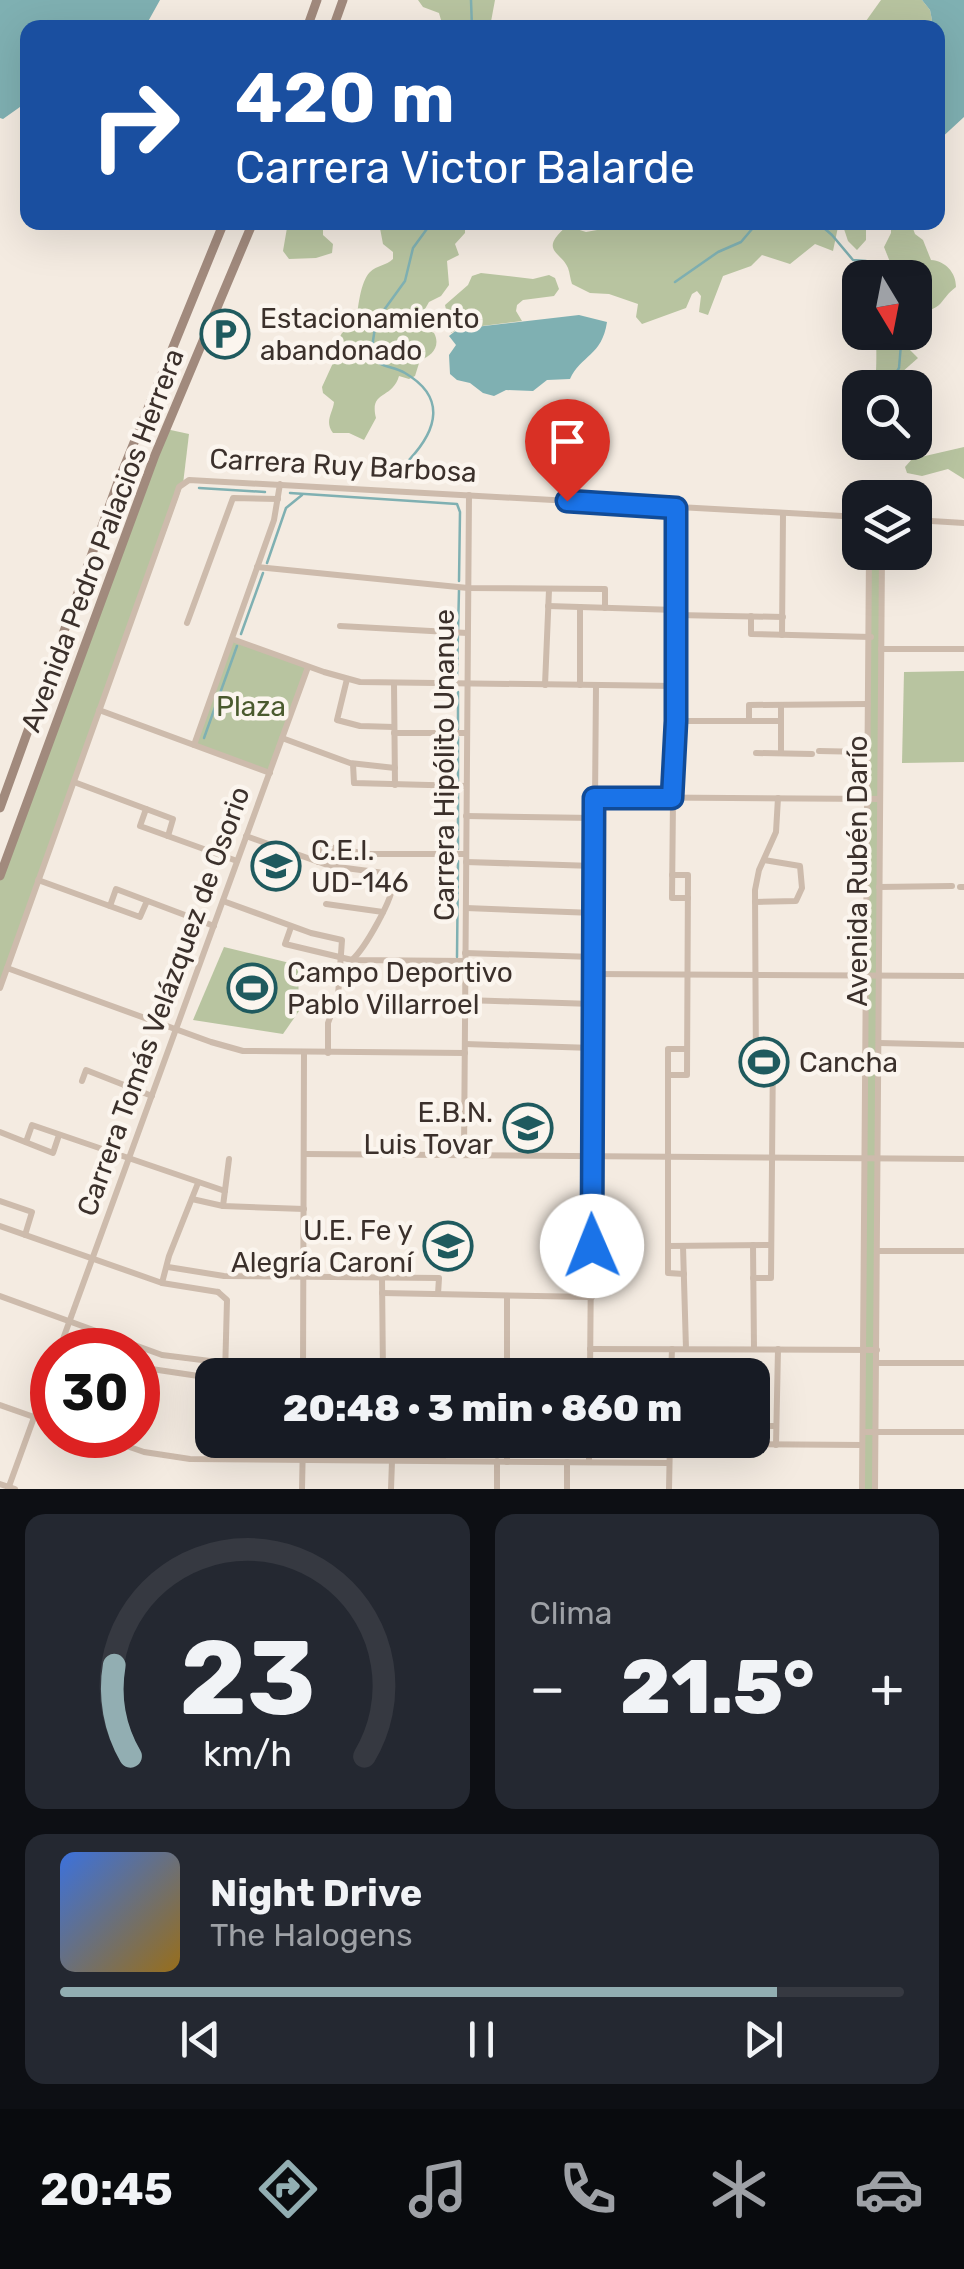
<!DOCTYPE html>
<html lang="es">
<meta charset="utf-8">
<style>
:root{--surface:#171b24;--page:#242831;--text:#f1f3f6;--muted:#9ea1a6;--line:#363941;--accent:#92aeb2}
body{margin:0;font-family:Rubik,sans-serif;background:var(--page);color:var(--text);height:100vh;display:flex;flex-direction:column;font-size:38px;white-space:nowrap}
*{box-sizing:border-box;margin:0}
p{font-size:32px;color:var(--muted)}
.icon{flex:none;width:55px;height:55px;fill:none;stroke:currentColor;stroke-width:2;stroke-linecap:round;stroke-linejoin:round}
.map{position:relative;height:1489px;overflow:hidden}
.side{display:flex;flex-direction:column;gap:25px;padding:25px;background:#0d0f14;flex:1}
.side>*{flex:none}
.banner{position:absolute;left:20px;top:20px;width:925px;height:210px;border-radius:20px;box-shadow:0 10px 40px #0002;background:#1a4fa0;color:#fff;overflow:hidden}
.needle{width:65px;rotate:170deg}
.buttons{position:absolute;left:842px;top:260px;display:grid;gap:20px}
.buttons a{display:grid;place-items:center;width:90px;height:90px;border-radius:20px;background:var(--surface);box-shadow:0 10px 40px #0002;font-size:50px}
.speed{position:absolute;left:30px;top:1328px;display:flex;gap:20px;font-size:50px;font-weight:700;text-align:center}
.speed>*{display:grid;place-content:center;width:130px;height:130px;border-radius:50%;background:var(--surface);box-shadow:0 10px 40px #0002;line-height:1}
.speed .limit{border:15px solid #d22;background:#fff;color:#111}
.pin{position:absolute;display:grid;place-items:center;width:85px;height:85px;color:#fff;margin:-102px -42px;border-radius:50% 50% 50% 0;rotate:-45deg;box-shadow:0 0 10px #0007}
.pin .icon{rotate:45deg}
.me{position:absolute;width:110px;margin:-55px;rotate:359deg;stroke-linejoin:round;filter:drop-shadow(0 0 8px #0008)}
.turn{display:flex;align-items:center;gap:35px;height:210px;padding:0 50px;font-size:45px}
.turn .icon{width:130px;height:130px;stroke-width:2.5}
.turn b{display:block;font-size:70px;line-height:85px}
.big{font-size:75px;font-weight:800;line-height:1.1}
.side .tile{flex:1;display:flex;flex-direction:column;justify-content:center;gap:15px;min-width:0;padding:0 35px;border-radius:20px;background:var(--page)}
.side .dial{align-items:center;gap:0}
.dial svg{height:260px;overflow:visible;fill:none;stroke:var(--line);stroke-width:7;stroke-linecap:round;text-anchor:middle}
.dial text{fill:var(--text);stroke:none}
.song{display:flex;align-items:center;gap:30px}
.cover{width:120px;height:120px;border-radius:15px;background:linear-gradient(135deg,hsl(220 70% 55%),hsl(40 70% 35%))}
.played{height:10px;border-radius:5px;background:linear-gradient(90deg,var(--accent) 85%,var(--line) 85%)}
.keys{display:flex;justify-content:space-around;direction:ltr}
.heat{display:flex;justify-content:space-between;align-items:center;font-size:55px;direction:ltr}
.side .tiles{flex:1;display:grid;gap:25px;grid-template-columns:1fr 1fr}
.tile:last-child{grid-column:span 2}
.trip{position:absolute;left:195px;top:1358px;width:575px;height:100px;border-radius:20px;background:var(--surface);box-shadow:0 10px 40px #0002;font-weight:800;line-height:100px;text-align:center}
.menu{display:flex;height:160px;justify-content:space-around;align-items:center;background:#090b0e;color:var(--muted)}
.menu .icon{width:70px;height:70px}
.menu .selected{color:var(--accent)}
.menu b{font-size:45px;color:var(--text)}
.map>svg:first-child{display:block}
</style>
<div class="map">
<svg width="964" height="1489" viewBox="0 0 964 1489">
<rect width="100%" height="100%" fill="#f4ebe1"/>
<!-- green -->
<g fill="#b8c4a0">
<polygon points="418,0 495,0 490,27 443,27 439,13 423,7"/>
<polygon points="881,0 922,0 930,10 932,20 926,27 861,28"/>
<polygon points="288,222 323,223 323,235 333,244 332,253 316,258 289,259 283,251"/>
<path d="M599 222 861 223 866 228V240L857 250 848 241 844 229 838 227 833 251 815 244 790 264 762 255 751 266 723 276 708 315 699 312 701 296 697 291 692 294 686 308 642 324 636 317 638 304 609 294 590 293 572 284C570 279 570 273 568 268 561 251 538 251 567 226L586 232 597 230Z"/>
<path d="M379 223H469L465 227V233L455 244 459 255 447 261 449 285 441 296 429 302 421 316 408 324 409 330 425 329 434 333C441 346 432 356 420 360L415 376 409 379 399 376C392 400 369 390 376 418L364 440 349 433H333C324 421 333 413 334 402L323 393 322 387 333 363 336 344 342 333 356 323C358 309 360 282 370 272 377 265 386 266 393 259V252L383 244Z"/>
<path d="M891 223H911L915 234 923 240 931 260C945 261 956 272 956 287 948 293 946 297 941 303 936 309 922 313 915 316V278L886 277 890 262 884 247 891 233Z"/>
<polygon points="481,273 533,279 549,275 555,278 559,289 554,296 523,300 517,305 516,311 522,321 458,329 451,333 445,305 468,285 472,276"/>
<path d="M875 333H908L909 349 918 358 901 373 892 387H874C877 380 877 340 875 333Z"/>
<polygon points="166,429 189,434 183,484 0,988 0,876"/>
<polygon points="964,447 964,479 948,469 922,476 907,473 905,467 912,459"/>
<polygon points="882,552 875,1489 862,1489 869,553"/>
<polygon points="232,639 308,667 270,773 194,745"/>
<polygon points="964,671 964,762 902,763 904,672"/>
<polygon points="224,947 298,965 299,1011 283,1034 193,1020"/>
</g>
<!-- water -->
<g fill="#7fb0b2">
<polygon points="0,0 160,0 145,27 28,28 27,102 3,119 0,118"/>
<polygon points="922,0 964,0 964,117 938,141 938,28 926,27 932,20 930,10"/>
<path d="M579 315 607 322C602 356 581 355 570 379L547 380 533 391 506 390 494 396 483 393 470 383 457 380 450 374 449 355 456 345 449 336 458 329Z"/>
</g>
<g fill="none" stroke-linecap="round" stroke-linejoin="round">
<!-- stream -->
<g stroke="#7fb0b2" stroke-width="2.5">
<polyline points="471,0 472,28"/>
<polyline points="817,222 832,235 853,260 866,261 879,271 908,268 912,278"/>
<polyline points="675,282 718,252 741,242 758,222"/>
<polyline points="887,388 899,368 902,332"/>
<polyline points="856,442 860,426"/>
<path d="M410 471 409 460C438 429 446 397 405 373 391 365 380 369 371 354L376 321 405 281 413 248 432 222"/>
<polyline points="199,488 265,492"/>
<polyline points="290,493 457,504 460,512 459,581"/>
<polyline points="267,563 286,508 302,495"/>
<polyline points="241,634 263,573"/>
<polyline points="457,676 459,590"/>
<polyline points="458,692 458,729"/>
<polyline points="458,737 458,781"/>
<polyline points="204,738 237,646"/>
<polyline points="458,790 458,849"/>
<polyline points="457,957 458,861"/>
</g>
<!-- minor -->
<g stroke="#cdbbac" stroke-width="6">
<polyline points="676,508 672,898 688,898"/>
<polyline points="915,520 964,523"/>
<polyline points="257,567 468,588 605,589 605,608"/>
<polyline points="548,606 676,610"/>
<polyline points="580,607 580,685"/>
<polyline points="676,615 783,617"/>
<polyline points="751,616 751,634 871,637"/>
<polyline points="187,623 233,498 278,499"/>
<polyline points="340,626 467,633"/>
<polyline points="782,635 783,514"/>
<polyline points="232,639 324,672 360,682 676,686"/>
<polyline points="881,649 964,649"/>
<polyline points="347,679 337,720 360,726 394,727"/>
<polyline points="394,683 395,785"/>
<polyline points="545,685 549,590"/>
<polyline points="99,710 270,773"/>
<polyline points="676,721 781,721"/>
<polyline points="749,721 749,705 868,704"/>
<polyline points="394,733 466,733"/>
<polyline points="282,738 350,763 395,768"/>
<polyline points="194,745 274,520 280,484"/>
<polyline points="819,751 867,752"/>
<polyline points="756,753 812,754"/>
<polyline points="781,753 781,705"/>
<polyline points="353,764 354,783 466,786"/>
<polyline points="74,782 173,819 168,836"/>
<polyline points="594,797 880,799"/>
<polyline points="146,809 140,826 237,861"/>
<polyline points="466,816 594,818"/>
<polyline points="246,836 330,866 384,873"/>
<polyline points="318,862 323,846 367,854 466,854"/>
<polyline points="466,862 594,866"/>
<polyline points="38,880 140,917 147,901"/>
<polyline points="879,887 952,886"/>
<polyline points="960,887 964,887"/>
<polyline points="223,901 311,933 342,940 338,996 328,1023 328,1053"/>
<polyline points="755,902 796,901 802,888 800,866 764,860"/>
<polyline points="326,904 383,912"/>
<polyline points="110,906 116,889 214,926"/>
<polyline points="466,908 594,913"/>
<polyline points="291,927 285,944 352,960 465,961"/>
<polyline points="465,953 594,957"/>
<path d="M352 960C365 948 394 898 393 882L384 873"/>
<polyline points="7,968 211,1042 243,1051 465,1053"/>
<polyline points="593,974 964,976"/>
<polyline points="0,988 176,496 179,487 189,480 860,517"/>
<polyline points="465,1000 593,1004"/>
<polyline points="879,1043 964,1045"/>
<polyline points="465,1044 593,1048"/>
<polyline points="669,1075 687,1075 688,875 672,875"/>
<polyline points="773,1075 756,1075 755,890 759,870 776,832 778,798"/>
<polyline points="82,1081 86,1070 152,1096"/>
<polyline points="0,1132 53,1153 59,1135"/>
<polyline points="26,1142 32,1125 225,1191"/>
<polyline points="305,1154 964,1159"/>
<polyline points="464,1155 469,495"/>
<polyline points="192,1199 223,1206 304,1209"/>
<polyline points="0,1201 32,1212 25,1235"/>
<polyline points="223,1206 229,1159"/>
<polyline points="0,1226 162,1283 218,1292"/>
<polyline points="753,1245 754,1349"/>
<polyline points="669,1246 771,1245"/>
<polyline points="683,1246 686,1349"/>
<polyline points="878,1251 964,1251"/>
<polyline points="168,1267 224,1276 439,1278 438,1294"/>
<polyline points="684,1274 668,1273 668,1049 687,1049"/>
<polyline points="382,1278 383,1375"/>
<polyline points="753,1278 771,1278 773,1049 756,1049"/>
<polyline points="162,1283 169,1256 198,1183"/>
<polyline points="218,1292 227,1300 225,1375"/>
<polyline points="382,1293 592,1297"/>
<polyline points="0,1296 162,1355 226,1363"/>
<polyline points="590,1349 877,1350"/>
<polyline points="59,1350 308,667"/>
<polyline points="383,1363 590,1365"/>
<polyline points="877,1363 964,1363"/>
<polyline points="138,1367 212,1378"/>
<polyline points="303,1375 304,1052"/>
<polyline points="507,1375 507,1296"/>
<polyline points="590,1375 596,686"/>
<polyline points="671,1375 672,1349"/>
<polyline points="0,1405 34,1417"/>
<polyline points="36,1412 52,1419"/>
<polyline points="752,1426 776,1426"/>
<polyline points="863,1432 964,1432"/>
<polyline points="95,1435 144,1452 190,1459 669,1463"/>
<polyline points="743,1440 743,1444 862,1445"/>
<polyline points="776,1445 778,1349"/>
<polyline points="443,1461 443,1440"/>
<polyline points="507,1462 507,1440"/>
<polyline points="589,1462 589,1440"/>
<polyline points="0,1484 15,1489"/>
<polyline points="8,1489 52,1368"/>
<polyline points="302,1489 303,1440"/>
<polyline points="391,1489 392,1461"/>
<polyline points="497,1489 497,1461"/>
<polyline points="567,1489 567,1462"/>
<polyline points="669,1489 670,1440"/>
<polyline points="862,1489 869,552"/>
<polyline points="875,1489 882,552"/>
</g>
<!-- secondary -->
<g stroke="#a18a7d" stroke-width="9">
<polyline points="307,28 317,0"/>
<polyline points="333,28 343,0"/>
<polyline points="0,808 118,482 224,222"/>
<polyline points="0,876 155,455 253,222"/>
</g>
</g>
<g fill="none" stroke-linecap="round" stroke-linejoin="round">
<!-- route casing -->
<g stroke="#114b97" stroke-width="25">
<polyline id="route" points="567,501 676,508 676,721 672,798 594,798 592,1246"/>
</g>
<!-- route -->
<use href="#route" stroke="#1a73e8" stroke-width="18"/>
</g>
<!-- icons -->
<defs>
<g id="parking-ring" transform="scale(2.5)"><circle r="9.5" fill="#fbf5ee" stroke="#1f5a5e" stroke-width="1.5"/><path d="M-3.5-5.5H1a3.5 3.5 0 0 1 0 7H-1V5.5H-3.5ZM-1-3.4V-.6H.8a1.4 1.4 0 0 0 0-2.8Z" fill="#1f5a5e"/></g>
<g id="school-ring" transform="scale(2.5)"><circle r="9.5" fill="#fbf5ee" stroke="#1f5a5e" stroke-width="1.5"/><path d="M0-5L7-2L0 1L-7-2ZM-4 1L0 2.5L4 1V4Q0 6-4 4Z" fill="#1f5a5e"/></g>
<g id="stadium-ring" transform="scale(2.5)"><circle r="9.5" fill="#fbf5ee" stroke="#1f5a5e" stroke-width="1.5"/><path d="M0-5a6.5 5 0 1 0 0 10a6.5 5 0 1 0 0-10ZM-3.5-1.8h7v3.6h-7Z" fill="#1f5a5e"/></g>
</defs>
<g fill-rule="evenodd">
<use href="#parking-ring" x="225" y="334"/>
<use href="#school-ring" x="276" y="866"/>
<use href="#stadium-ring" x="252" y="988"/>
<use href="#stadium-ring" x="764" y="1062"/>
<use href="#school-ring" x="528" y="1128"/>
<use href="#school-ring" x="448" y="1246"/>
</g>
<g text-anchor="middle" stroke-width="9" stroke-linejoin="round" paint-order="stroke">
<!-- poi labels -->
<g font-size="28" fill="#3b302b" stroke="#fbf5ee" text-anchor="start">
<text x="260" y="328">Estacionamiento<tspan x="260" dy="32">abandonado</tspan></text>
<text x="311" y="860">C.E.I.<tspan x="311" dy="32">UD-146</tspan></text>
<text x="287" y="982">Campo Deportivo<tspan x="287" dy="32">Pablo Villarroel</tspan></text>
<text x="799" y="1072">Cancha</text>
<text x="493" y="1122" text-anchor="end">E.B.N.<tspan x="493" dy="32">Luis Tovar</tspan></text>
<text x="413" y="1240" text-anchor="end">U.E. Fe y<tspan x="413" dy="32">Alegría Caroní</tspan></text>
</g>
<!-- street labels -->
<g font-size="28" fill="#3b302b" stroke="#fbf5ee">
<text transform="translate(343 465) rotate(3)" y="10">Carrera Ruy Barbosa</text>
<text transform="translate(102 540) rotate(-69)" y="10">Avenida Pedro Palacios Herrera</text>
<text transform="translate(444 765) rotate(-90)" y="10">Carrera Hipólito Unanue</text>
<text transform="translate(857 871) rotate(-90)" y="10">Avenida Rubén Darío</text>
<text transform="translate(163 1001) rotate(-70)" y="10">Carrera Tomás Velázquez de Osorio</text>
</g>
<!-- park labels -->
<g font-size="28" fill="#4a5a2e" stroke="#fbf5ee">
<text x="251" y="716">Plaza</text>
</g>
</g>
</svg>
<div class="buttons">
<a><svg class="needle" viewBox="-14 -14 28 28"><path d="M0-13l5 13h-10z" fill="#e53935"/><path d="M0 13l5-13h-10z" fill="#9ea1a6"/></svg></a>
<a><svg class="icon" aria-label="search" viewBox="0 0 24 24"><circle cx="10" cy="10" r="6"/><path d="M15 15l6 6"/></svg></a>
<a><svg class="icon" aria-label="layers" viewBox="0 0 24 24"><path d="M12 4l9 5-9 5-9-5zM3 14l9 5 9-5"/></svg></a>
</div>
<div class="speed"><div class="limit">30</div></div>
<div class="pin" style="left:567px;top:501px;background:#d93025"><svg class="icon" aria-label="arrive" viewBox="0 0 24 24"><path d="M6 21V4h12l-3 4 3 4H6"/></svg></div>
<svg class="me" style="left:592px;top:1246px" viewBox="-20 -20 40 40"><circle r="19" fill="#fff"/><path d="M0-13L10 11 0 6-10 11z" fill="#1a73e8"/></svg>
<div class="trip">20:48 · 3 min · 860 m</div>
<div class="banner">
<div class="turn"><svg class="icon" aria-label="right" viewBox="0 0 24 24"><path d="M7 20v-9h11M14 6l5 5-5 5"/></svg><div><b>420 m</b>Carrera Victor Balarde</div></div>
</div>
</div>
<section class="side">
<div class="tiles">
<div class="tile dial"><svg viewBox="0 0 100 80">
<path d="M14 69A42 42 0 1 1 86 69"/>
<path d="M14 69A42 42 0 0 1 9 41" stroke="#92aeb2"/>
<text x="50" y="56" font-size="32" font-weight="700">23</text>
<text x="50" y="72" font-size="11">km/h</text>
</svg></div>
<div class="tile"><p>Clima</p>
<div class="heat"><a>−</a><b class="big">21.5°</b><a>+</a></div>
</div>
<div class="tile">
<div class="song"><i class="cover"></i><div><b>Night Drive</b><p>The Halogens</p></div></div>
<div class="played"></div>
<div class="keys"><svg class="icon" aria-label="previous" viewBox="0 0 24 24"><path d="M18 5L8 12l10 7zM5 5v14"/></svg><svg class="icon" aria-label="pause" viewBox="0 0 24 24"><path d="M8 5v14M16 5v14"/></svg><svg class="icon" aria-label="next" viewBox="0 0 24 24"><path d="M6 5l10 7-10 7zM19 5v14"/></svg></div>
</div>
</div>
</section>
<nav class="menu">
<b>20:45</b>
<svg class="icon selected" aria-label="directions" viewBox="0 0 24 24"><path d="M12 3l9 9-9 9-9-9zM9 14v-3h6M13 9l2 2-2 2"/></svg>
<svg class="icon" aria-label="music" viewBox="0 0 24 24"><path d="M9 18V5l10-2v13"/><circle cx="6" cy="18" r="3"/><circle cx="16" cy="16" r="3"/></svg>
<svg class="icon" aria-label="phone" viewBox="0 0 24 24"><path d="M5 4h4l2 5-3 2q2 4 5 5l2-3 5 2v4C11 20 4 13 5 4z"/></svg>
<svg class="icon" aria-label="climate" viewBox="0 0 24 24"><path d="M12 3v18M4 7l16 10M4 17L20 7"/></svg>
<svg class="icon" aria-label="car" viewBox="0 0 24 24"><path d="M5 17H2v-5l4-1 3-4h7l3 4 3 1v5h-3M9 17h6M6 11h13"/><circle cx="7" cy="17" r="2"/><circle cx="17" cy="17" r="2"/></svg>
</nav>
